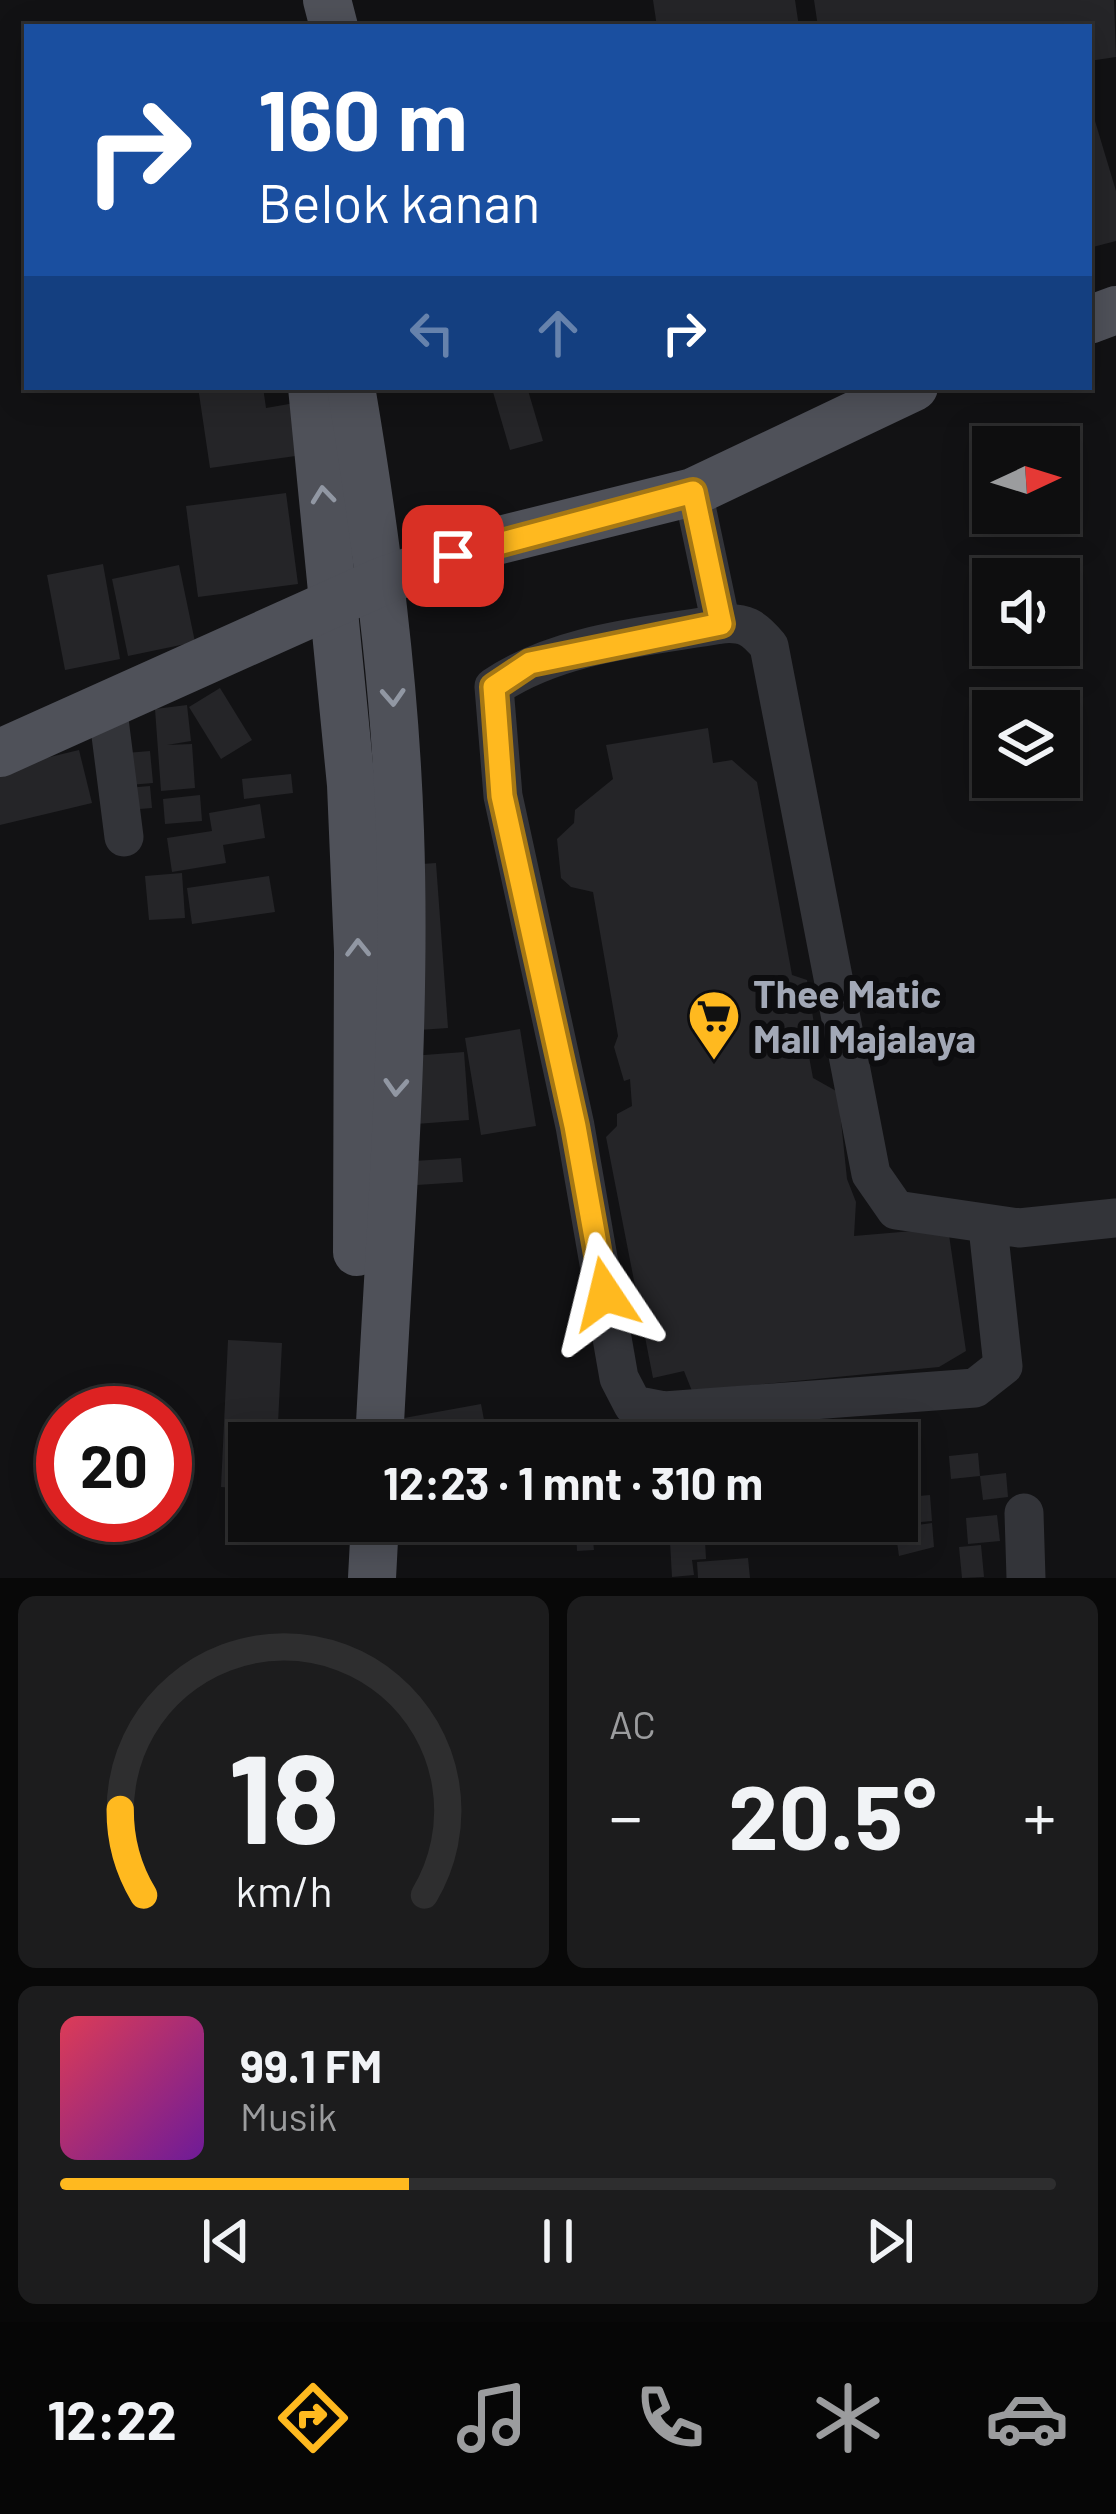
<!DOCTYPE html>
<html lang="id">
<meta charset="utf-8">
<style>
:root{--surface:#0e0e0f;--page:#1c1c1d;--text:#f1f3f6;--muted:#9b9c9e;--line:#2e2e2f;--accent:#ffb91f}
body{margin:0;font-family:Barlow,sans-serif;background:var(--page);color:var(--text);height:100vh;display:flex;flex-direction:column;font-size:45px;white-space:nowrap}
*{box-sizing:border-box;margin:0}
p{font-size:39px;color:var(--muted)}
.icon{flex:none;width:66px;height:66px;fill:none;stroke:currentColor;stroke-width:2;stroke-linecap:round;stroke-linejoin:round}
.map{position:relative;height:1578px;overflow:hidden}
.panel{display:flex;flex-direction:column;gap:18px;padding:18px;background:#080808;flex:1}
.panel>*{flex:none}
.guide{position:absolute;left:24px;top:24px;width:1068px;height:366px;border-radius:0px;box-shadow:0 6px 30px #0003,0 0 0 3px var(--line);background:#1a4fa0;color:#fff;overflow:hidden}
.needle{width:78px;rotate:86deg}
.controls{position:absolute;left:972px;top:426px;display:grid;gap:24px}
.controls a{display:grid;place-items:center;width:108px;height:108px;border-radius:0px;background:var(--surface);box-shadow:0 6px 30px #0003,0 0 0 3px var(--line);font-size:60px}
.speed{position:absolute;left:36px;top:1386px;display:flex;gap:24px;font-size:60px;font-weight:700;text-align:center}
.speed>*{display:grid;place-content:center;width:156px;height:156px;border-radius:50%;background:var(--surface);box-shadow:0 6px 30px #0003,0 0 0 3px var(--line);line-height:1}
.speed .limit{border:18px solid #d22;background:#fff;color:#111}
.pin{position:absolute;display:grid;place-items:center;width:102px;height:102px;color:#fff;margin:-51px;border-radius:24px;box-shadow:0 6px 18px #0006}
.me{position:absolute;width:132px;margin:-66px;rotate:350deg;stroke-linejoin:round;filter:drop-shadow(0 0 9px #0008)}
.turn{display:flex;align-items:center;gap:42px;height:252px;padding:0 36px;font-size:54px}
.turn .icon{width:156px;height:156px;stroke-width:2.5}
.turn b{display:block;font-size:84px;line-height:102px}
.lanes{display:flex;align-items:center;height:114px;padding:0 36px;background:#0003;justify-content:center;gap:60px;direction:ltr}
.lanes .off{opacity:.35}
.big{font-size:90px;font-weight:700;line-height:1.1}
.panel .card{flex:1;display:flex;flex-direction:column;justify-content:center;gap:18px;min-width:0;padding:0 42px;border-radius:18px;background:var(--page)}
.panel .dial{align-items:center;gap:0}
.dial svg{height:312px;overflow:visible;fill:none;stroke:var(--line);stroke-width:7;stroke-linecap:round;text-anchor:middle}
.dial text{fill:var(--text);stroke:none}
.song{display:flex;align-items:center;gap:36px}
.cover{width:144px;height:144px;border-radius:18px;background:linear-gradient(135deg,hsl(350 70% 55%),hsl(280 70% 35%))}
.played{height:12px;border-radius:6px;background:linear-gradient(90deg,var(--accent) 35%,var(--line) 35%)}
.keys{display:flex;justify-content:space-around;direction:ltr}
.heat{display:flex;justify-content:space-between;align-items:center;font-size:66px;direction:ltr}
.panel .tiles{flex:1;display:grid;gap:18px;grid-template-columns:1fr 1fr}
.card:last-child{grid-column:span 2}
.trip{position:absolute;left:228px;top:1422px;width:690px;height:120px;border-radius:0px;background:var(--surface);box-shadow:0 6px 30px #0003,0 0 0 3px var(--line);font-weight:700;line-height:120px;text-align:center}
.dock{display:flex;height:192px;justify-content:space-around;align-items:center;background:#060606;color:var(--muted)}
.dock .icon{width:84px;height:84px}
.dock .current{color:var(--accent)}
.dock b{font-size:54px;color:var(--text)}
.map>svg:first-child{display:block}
</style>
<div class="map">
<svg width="1116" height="1578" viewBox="0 0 1116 1578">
<rect width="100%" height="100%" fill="#121214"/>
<!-- building -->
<g fill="#252528">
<polygon points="653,0 795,0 799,27 657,27"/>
<polygon points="814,0 1114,0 1116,57 1089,61 1089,27 818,27"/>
<polygon points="1089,101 1116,191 1116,241 1089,248"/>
<polygon points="198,387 263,387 266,408 295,403 303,455 210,468"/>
<polygon points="510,387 527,387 543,441 510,450 493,392"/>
<polygon points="286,493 298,584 198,597 186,506"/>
<polygon points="103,564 120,659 65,670 47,575"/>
<polygon points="179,565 195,642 128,656 112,579"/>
<polygon points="220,688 252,740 221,759 189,707"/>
<polygon points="187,705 191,741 167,745 192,744 195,788 161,791 155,709"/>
<polygon points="708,728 713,763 732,760 757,782 792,975 807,980 815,1030 805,1035 813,1078 838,1092 847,1179 856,1202 854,1236 948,1228 966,1351 939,1367 692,1391 684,1371 653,1378 606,1137 617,1126 617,1114 632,1106 630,1079 624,1081 614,1047 618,1036 593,892 571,887 561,878 557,839 574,823 575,810 613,779 606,745"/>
<polygon points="79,750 92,803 0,825 0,769"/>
<polygon points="150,751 153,783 129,785 126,753"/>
<polygon points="291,774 293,793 244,799 242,779"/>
<polygon points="150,786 152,808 127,810 126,788"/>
<polygon points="200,795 202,821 165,824 163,799"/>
<polygon points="260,804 265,838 223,845 226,863 172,872 167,838 212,831 209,813"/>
<polygon points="436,863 448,1028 419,1030 407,865"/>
<polygon points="182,873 185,918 149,920 145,876"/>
<polygon points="269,876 275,912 192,924 187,888"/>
<polygon points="520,1029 536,1126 481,1135 465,1038"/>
<polygon points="464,1052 469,1120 416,1124 411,1056"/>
<polygon points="461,1158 463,1182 417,1185 414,1161"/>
<polygon points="228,1340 282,1343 277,1443 249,1443 249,1489 221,1487"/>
<polygon points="481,1404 484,1420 407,1434 404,1418"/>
<polygon points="978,1453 980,1476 951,1479 949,1456"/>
<polygon points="1006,1473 1008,1497 983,1500 980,1476"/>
<polygon points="930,1495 932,1521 898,1524 897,1498"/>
<polygon points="997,1515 1000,1541 968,1544 966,1518"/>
<polygon points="551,1521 583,1521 584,1532 592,1531 594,1550 577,1551 576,1532 552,1534"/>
<polygon points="720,1521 740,1521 741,1535 721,1537"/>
<polygon points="932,1523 934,1547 899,1556 895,1528"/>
<polygon points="705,1540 706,1559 692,1560 694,1575 672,1577 670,1542"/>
<polygon points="981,1545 984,1577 962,1578 959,1547"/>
<polygon points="748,1558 750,1578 698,1578 697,1562"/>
</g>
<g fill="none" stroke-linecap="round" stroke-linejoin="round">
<!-- minor -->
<g stroke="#333439" stroke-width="39">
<polyline points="693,492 721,624"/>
<polyline points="107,704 124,837"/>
<path d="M988 1227 1003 1366 975 1388 664 1411 633 1405 619 1378 575 1126 503 796 494 687C559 643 644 637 721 624 745 622 753 627 769 646L871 1174 896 1210 1019 1228 1116 1218"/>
<polyline points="1024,1513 1026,1578"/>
</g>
<!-- major -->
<g stroke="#4f5159" stroke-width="48">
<polyline points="327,0 334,27"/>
<polyline points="1089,320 1116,310"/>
<polyline points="312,387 351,785 358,951 357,1252"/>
<path d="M351 387C376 535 395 681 400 831 407 1035 389 1240 379 1443"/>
<polyline points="0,753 383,581 488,543 693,492 914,387"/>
<polyline points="372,1578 375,1521"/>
</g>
</g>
<!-- one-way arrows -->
<defs><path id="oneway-chevron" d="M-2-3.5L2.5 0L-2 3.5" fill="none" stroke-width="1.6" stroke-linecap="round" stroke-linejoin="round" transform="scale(3)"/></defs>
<g stroke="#9197a3">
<use href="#oneway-chevron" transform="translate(323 495) rotate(-96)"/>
<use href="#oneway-chevron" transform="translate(393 697) rotate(87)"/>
<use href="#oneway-chevron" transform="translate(358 948) rotate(-91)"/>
<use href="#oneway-chevron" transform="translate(396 1087) rotate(93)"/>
</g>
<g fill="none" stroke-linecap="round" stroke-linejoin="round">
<!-- route casing -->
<g stroke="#a67814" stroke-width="30">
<polyline id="route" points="453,556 693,492 721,624 530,663 494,687 502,796 575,1126 605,1294"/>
</g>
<!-- route -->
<use href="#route" stroke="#ffb91f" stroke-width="21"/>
</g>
<!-- icons -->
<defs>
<g id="supermarket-pin" transform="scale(2.7)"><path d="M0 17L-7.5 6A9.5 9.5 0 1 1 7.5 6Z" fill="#ffb91f" stroke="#0d0d0f"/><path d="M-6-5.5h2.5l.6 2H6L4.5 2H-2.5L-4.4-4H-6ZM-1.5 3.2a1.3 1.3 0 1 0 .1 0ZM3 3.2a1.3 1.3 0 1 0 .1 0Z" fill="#111"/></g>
</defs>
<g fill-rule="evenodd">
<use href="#supermarket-pin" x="714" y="1016"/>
</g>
<g text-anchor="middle" stroke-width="12" stroke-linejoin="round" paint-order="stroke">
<!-- poi labels -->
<g font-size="39" font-weight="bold" fill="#a2a8b6" stroke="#0d0d0f" text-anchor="start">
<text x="753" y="1008">Thee Matic<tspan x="753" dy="45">Mall Majalaya</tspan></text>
</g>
</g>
</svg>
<div class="controls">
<a><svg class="needle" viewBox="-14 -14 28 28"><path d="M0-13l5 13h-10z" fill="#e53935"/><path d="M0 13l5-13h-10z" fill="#9b9c9e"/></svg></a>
<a><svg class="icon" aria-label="sound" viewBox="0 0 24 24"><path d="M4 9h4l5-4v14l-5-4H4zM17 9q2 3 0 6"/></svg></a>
<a><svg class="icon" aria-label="layers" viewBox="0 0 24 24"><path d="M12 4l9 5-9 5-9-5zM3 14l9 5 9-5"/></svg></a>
</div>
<div class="speed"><div class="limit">20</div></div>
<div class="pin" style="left:453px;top:556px;background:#d93025"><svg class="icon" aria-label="arrive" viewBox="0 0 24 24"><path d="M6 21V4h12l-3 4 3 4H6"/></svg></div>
<svg class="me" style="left:605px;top:1294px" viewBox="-20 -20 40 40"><path d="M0-17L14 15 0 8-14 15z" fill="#ffb91f" stroke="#fff" stroke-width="4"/></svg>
<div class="trip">12:23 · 1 mnt · 310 m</div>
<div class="guide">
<div class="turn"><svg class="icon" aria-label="right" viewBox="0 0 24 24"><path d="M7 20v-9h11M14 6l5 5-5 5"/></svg><div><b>160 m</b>Belok kanan</div></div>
<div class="lanes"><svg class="icon off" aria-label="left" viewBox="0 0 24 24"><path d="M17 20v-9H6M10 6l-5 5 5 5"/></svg><svg class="icon off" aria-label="ahead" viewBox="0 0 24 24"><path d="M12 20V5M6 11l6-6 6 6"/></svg><svg class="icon" aria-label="right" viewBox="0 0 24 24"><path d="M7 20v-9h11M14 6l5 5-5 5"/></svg></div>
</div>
</div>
<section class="panel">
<div class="tiles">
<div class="card dial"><svg viewBox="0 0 100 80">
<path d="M14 69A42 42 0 1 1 86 69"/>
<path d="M14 69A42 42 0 0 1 8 47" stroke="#ffb91f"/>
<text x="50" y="56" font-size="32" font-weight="700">18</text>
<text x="50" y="72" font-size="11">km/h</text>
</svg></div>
<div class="card"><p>AC</p>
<div class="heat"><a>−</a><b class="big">20.5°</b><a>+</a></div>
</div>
<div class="card">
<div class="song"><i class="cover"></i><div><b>99.1 FM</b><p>Musik</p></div></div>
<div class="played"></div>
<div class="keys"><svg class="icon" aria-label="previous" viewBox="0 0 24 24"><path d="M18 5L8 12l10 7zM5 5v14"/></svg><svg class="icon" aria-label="pause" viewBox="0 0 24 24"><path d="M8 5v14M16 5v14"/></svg><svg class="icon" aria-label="next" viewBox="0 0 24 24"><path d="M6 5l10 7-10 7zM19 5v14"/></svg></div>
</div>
</div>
</section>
<nav class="dock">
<b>12:22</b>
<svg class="icon current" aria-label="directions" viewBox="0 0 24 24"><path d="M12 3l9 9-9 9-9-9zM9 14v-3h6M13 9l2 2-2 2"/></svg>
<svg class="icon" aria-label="music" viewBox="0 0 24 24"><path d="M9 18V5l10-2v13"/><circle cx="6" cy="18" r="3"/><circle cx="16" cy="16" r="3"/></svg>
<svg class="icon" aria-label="phone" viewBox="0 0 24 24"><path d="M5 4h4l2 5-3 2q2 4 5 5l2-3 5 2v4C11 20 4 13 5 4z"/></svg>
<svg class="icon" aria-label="climate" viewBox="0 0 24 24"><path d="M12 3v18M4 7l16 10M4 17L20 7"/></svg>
<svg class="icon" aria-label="car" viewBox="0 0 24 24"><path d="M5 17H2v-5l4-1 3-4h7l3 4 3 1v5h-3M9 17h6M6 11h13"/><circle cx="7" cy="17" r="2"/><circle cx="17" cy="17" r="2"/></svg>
</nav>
